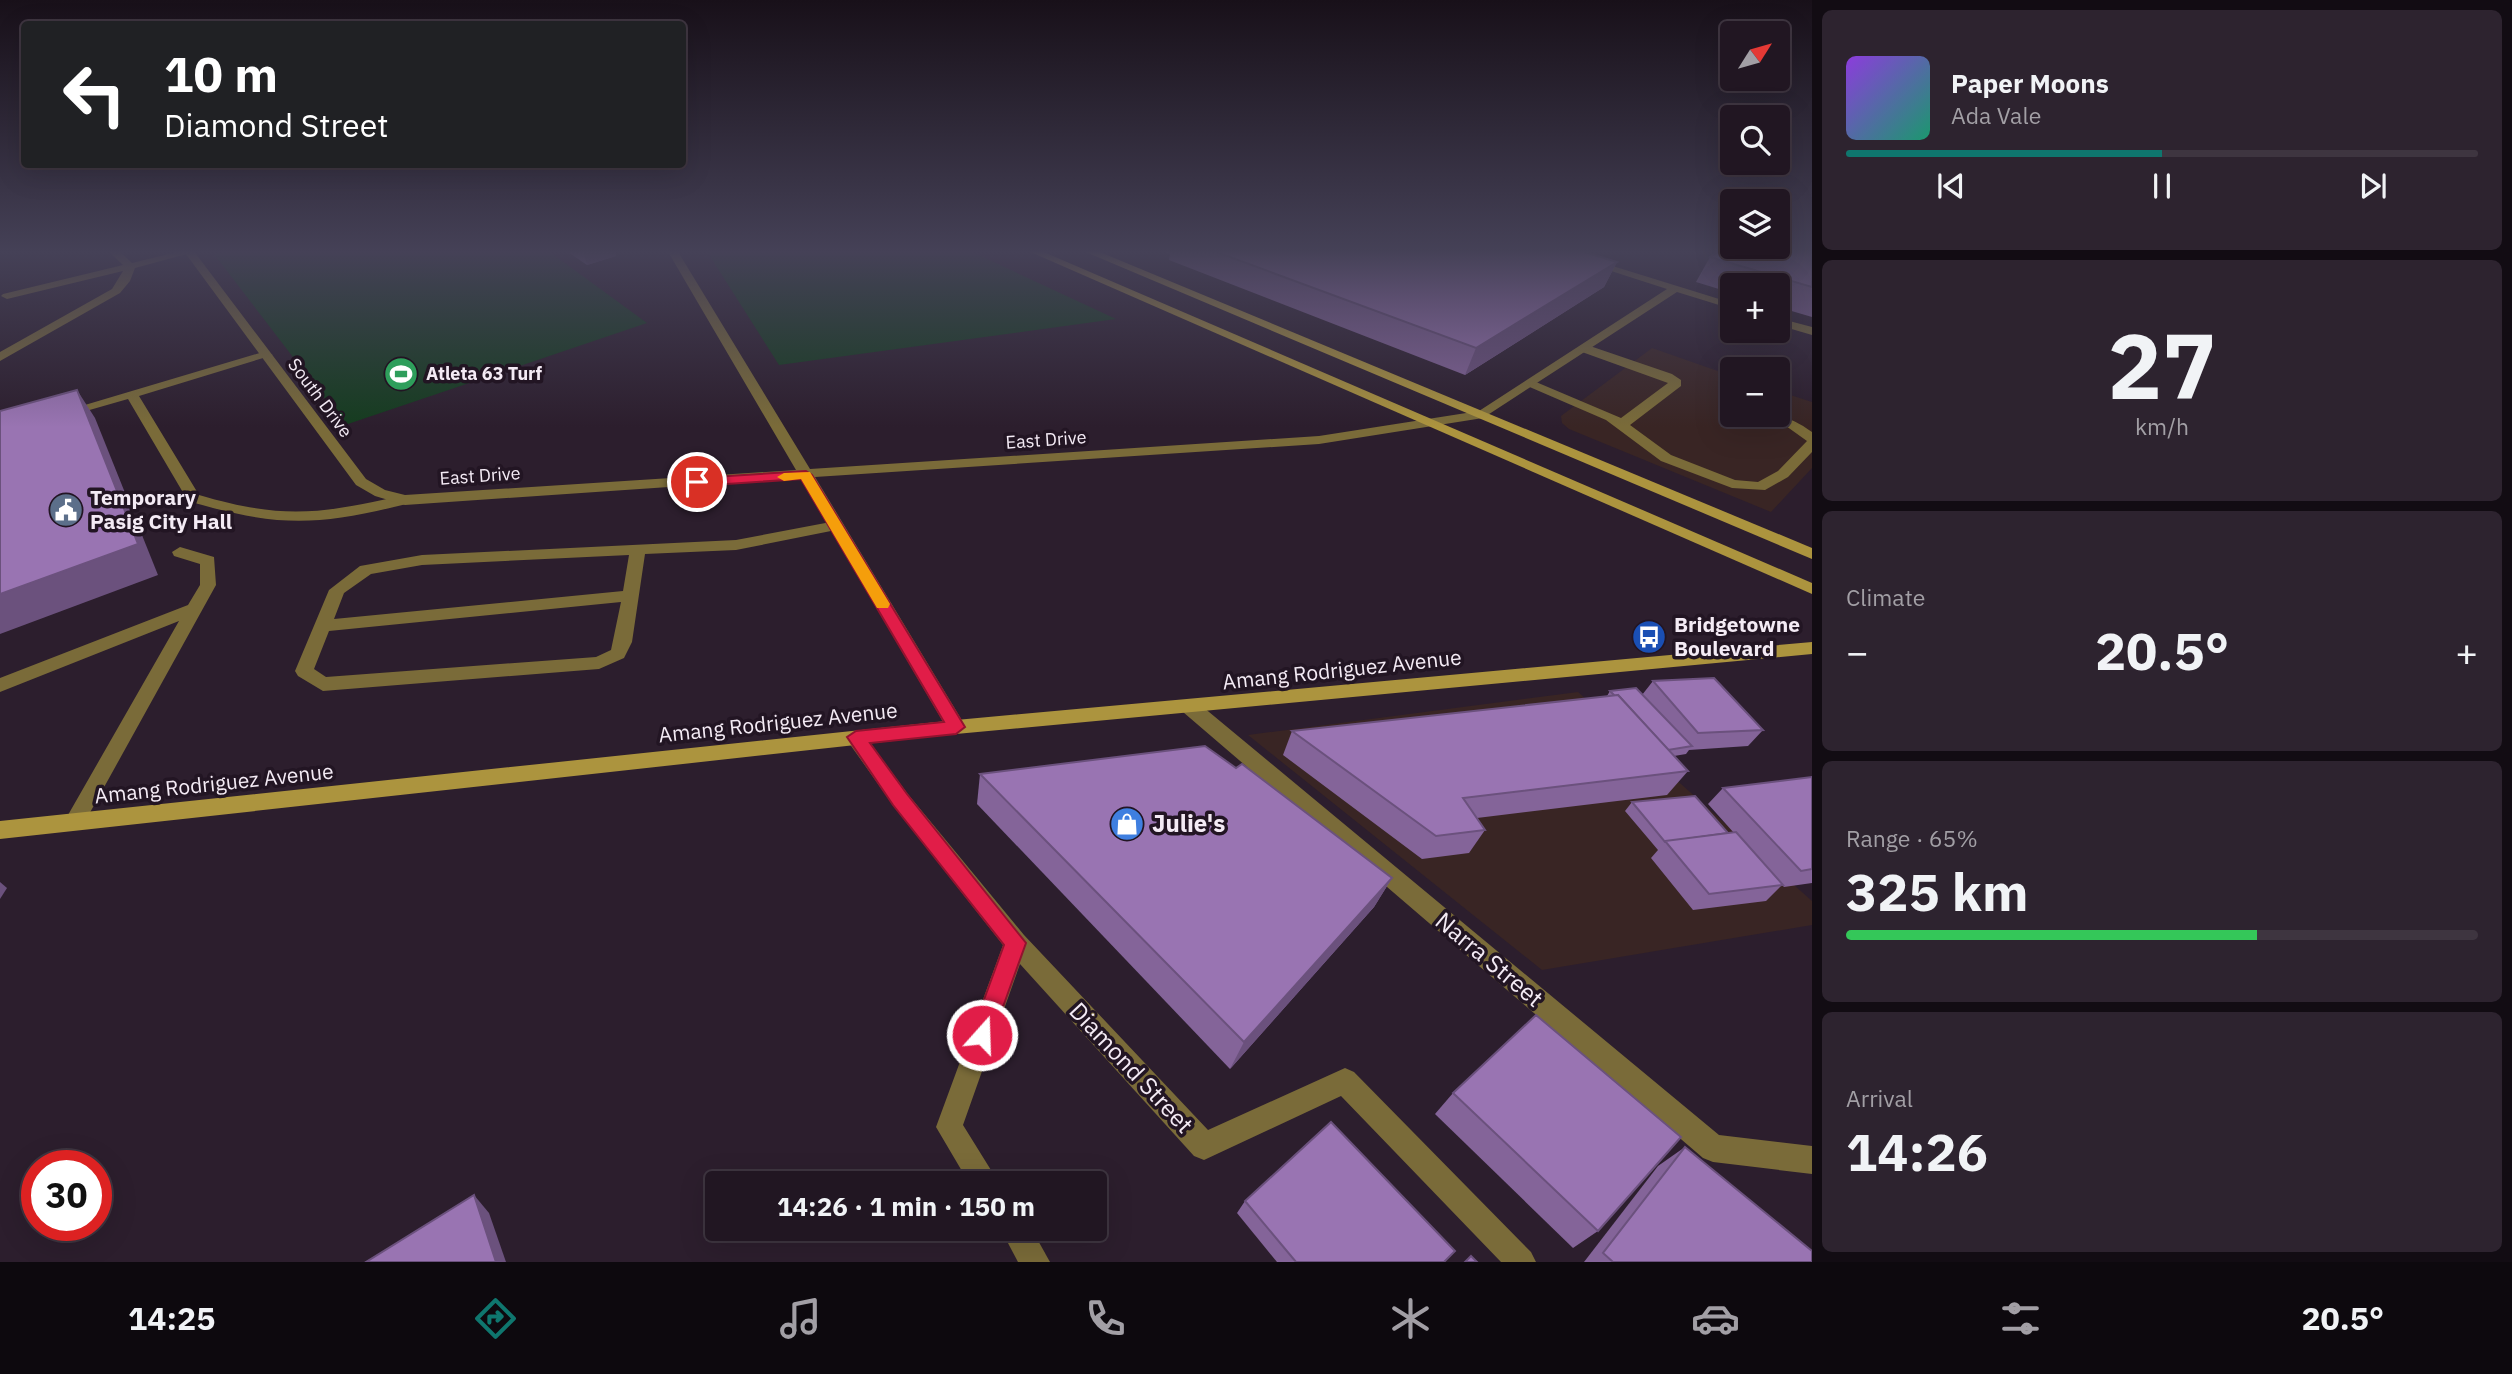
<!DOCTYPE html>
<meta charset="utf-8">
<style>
:root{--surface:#211622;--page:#2d232f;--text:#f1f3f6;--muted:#a29fa5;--line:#3e3540;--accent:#0f766e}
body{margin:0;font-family:"IBM Plex Sans",sans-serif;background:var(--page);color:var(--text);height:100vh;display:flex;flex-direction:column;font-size:26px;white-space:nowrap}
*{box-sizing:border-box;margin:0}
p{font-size:23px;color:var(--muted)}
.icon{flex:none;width:38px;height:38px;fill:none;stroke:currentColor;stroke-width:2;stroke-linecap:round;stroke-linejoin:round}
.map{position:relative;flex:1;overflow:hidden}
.drawer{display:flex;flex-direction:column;gap:10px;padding:10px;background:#120c13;width:700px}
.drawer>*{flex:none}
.top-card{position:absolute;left:21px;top:21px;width:665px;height:147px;border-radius:7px;box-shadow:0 7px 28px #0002,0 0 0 2px var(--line);background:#202124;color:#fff;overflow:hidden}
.needle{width:46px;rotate:53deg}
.fabs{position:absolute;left:1720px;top:21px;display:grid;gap:14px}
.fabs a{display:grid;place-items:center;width:70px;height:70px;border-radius:7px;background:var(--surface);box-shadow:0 7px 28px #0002,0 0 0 2px var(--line);font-size:35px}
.speed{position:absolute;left:21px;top:1150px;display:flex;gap:14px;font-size:35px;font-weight:700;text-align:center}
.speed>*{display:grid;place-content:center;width:91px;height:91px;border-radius:50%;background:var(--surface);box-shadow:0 7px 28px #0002,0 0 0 2px var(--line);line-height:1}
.speed .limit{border:10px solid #d22;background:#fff;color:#111}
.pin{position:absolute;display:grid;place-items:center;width:60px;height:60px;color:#fff;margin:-30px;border:4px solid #fff;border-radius:50%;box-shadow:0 2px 7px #0007}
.me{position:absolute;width:77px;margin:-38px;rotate:20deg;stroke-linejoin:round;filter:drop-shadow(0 0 5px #0008)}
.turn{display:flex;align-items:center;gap:24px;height:147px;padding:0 28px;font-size:32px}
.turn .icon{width:91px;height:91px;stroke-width:2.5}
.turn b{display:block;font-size:49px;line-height:60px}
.big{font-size:52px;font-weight:700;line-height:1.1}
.drawer .widget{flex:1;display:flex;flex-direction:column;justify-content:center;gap:10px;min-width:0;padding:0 24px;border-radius:10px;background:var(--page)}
.drawer .dial{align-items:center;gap:0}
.dial b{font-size:91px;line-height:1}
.song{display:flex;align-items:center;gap:21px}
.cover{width:84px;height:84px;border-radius:10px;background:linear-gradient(135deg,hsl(270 70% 55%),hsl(160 70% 35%))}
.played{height:7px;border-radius:4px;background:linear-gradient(90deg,var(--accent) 50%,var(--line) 50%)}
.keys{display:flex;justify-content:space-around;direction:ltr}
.heat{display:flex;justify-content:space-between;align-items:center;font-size:38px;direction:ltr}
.charge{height:10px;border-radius:5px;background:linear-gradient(90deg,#34c759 65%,var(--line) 0)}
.trip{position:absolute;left:705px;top:1171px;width:402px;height:70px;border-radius:7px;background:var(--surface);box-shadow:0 7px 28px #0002,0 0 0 2px var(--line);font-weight:700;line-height:70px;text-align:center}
.menu{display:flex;height:112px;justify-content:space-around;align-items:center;background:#0d090e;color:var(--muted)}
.menu .icon{width:49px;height:49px}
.menu .selected{color:var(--accent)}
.menu b{font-size:32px;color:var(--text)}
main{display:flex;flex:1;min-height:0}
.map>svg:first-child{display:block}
</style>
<main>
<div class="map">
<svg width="1812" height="1262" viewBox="0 0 1812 1262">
<rect width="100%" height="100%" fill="#2c1e2d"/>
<!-- commercial -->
<g fill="#392524">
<polygon points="1652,348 1732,376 1732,415 1778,415 1778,391 1812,402 1812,468 1771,512 1569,429 1562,423 1561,416"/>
<polygon points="1578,692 1812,901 1812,925 1542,970 1248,735"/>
</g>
<!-- green -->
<g fill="#153c1f">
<polygon points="232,250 547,250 647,323 345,425 214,254"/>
<polygon points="706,250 968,250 1116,319 779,365"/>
</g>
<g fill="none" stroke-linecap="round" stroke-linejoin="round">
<!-- lane -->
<g fill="#7a6b39" fill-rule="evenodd">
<polygon points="107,250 118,250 132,263 185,250 194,252 135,268 130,281 120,293 0,361 0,352 112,289 123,271 7,299 1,296 3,294 123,265"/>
<path d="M1582 346H1590L1672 374 1681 380V386L1630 425 1671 455 1735 480 1758 482 1778 471 1807 441 1786 426 1760 415C1781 414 1794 419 1812 432V452L1788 477 1765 490 1732 488 1661 461 1606 420 1525 385 1526 382H1536L1621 418 1668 383 1582 352Z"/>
<path d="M263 352 273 355 139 396 199 495C284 520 320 514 405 495L413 500 410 503C319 526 279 528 188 501L128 399 65 417 58 413Z"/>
<path d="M836 521 844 526 841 529 736 550 645 554 632 642 624 658 599 669 323 691 298 676 295 671 329 590 360 566 422 555 736 540ZM629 555 623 591 334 619 344 593 371 574 422 565ZM621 602 611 650 596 657 326 677 314 669 329 631Z"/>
<polygon points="180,547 214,557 216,585 82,827 75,830 68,827 64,821 68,815 179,621 0,692 0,678 188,605 200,585 200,564 174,556 172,552"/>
</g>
<!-- street -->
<g fill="#7a6b39" fill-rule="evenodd">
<polygon points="183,250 193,250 366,479 385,490 405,495 796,470 667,250 677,250 810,469 1319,436 1479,411 1667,289 1546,250 1561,250 1732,303 1732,309 1677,292 1483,418 1319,444 815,477 966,727 963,732 949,732 801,478 405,505 375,496 356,485"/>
<polygon points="1778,318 1812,327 1812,335 1778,325"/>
<polygon points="1190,700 1197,702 1719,1135 1812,1146 1812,1174 1713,1162 1703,1158 1183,712 1181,707 1183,702"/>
<polygon points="856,731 863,733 907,793 1024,935 1208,1130 1345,1068 1354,1072 1531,1252 1536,1262 1501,1262 1341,1096 1204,1160 1194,1156 1020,964 963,1125 999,1183 969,1183 936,1127 1003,945 893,805 849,743 846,738 849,733"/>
<polygon points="1000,1228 1031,1228 1050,1262 1018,1262"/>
</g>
<!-- secondary -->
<g fill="#ac943e" fill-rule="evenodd">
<polygon points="1026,250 1039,250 1812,583 1812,594"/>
<polygon points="1081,250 1095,250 1812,548 1812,559"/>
<polygon points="1812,642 1812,654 956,734 0,839 0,821 956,720"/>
</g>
</g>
<!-- wall -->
<g fill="#846499">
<polygon points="565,250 615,250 616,256 587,265"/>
<polygon points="1160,250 1578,250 1617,262 1604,287 1465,375 1169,260 1170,254"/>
<polygon points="1812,250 1812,317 1778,307 1778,285 1732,285 1732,293 1696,282 1710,257"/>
<polygon points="1653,681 1763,730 1748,746 1689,750 1686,754 1674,756 1688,771 1667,795 1477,818 1485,830 1469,853 1422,859 1283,755 1292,731 1607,696 1610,691 1642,695"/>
<polygon points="1236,768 1392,878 1374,907 1230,1069 977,804 980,774"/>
<polygon points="1812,777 1812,883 1784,887 1782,885 1766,901 1693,910 1651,858 1658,850 1625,811 1632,802 1728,833 1734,833 1708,804 1723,788"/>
<polygon points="1453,1093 1598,1231 1573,1248 1435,1114"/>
<polygon points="1685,1147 1812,1262 1584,1262 1658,1166"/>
<polygon points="1245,1201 1444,1262 1277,1262 1237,1213"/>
</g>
<!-- shaded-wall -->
<g fill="#6b517d">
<polygon points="583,250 615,250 616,256 587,265"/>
<polygon points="1617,262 1604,287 1465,375 1476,348"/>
<polygon points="77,390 95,418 158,575 0,634 0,594"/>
<polygon points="1392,878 1374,907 1230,1069 1244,1042"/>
<polygon points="0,882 7,888 0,899"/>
<polygon points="474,1195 489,1213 506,1262 496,1262"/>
</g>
<!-- building -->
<g fill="#9974b2" stroke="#6b517d" stroke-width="2">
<polygon points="1211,250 1578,250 1617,262 1476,348"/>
<polygon points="1721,250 1812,250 1812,287 1710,257"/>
<polygon points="77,390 138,544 0,594 0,411"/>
<polygon points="1714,678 1763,730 1698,733 1653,681"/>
<polygon points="1636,688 1692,746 1668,750 1618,695 1615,696 1610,691"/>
<polygon points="1618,695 1688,771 1463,798 1485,830 1436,836 1292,731"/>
<polygon points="1205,746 1236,768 1242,764 1392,878 1244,1042 980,774"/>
<polygon points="1812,777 1812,869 1801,871 1723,788"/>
<polygon points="1695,796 1728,833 1665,842 1632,802"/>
<polygon points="1736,832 1783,885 1709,894 1665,841"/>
<polygon points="1536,1015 1681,1137 1598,1231 1453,1093"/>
<polygon points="1331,1122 1455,1251 1444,1262 1296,1262 1245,1201"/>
<polygon points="1685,1147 1812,1251 1812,1262 1613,1262 1603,1253"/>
<polygon points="474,1195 496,1262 366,1262"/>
<polygon points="1471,1256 1477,1262 1465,1262"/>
</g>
<!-- sky -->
<linearGradient id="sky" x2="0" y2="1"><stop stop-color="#181019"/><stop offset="0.59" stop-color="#454157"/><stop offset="1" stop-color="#454157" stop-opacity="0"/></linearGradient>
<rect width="1812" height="427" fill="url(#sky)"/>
<!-- route -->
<polygon fill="#e11d48" stroke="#92132f" stroke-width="2" points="806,471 812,475 965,727 956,734 870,743 907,794 1026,943 990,1043 982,1046 974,1043 971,1035 1004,945 893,805 847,737 856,731 944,722 801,479 697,486 691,482 697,478"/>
<!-- slow -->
<polygon fill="#f59e0b" points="810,472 890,604 888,608 877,608 801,479 784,481 777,477 784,473"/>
<!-- icons -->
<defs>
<g id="stadium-disc" transform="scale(1.75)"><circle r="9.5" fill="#2e9e5b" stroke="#221523"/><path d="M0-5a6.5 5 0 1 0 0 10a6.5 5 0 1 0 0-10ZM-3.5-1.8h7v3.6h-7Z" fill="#fff"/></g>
<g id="civic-disc" transform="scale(1.75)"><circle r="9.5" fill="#5c6f8a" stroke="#221523"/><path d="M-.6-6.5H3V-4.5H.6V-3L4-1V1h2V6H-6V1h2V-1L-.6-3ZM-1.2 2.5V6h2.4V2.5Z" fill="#fff"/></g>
<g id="bus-disc" transform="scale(1.75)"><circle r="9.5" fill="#1a4fb4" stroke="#221523"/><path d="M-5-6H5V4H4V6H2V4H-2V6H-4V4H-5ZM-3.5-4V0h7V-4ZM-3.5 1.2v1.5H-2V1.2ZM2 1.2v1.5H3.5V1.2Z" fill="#fff"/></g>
<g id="shop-disc" transform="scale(1.75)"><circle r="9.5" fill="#3f7fe0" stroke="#221523"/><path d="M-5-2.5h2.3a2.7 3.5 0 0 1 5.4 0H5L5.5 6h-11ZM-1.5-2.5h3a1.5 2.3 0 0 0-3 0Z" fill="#fff"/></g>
</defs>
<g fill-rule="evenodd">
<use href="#stadium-disc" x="401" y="374"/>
<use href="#civic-disc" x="66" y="510"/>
<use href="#bus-disc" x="1649" y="637"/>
<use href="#shop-disc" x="1127" y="824"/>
</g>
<g text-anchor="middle" stroke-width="7" stroke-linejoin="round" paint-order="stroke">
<!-- far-poi labels -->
<g font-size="18" font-weight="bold" fill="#f4ebf5" stroke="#221523" text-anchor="start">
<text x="426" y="380">Atleta 63 Turf</text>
</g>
<!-- far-street labels -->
<g font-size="18" fill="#f4ebf5" stroke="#221523">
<text transform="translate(320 398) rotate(53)" y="6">South Drive</text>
<text transform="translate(1046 440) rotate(-4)" y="6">East Drive</text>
<text transform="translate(480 476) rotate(-4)" y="6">East Drive</text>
</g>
<!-- poi labels -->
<g font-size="21" font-weight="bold" fill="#f4ebf5" stroke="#221523" text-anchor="start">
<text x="90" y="505">Temporary<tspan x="90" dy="24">Pasig City Hall</tspan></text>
<text x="1674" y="632">Bridgetowne<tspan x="1674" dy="24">Boulevard</tspan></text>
</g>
<!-- street labels -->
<g font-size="21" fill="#f4ebf5" stroke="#221523">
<text transform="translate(1342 670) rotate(-6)" y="7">Amang Rodriguez Avenue</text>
<text transform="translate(778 723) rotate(-6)" y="7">Amang Rodriguez Avenue</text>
<text transform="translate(214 784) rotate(-6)" y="7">Amang Rodriguez Avenue</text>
</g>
<!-- near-poi labels -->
<g font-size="24" font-weight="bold" fill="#f4ebf5" stroke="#221523" text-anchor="start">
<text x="1152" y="832">Julie's</text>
</g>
<!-- near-street labels -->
<g font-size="24" fill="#f4ebf5" stroke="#221523">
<text transform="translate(1489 960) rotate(40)" y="8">Narra Street</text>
<text transform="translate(1131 1068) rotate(47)" y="8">Diamond Street</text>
</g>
</g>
</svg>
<div class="fabs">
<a><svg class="needle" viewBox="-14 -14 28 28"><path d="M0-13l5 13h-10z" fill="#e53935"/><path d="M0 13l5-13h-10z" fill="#a29fa5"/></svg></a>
<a><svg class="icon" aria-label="search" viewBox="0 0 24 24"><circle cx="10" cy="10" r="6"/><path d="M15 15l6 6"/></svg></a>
<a><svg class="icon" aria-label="layers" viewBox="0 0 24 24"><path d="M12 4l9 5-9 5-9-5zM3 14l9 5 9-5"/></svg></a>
<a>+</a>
<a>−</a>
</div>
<div class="speed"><div class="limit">30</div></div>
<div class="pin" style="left:697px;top:482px;background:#d93025"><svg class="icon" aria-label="arrive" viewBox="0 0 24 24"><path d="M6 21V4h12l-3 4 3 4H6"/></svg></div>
<svg class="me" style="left:982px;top:1035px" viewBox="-20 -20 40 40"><circle r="17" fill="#e11d48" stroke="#fff" stroke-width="3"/><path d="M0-11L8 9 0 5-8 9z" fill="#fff"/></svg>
<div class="trip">14:26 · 1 min · 150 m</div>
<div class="top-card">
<div class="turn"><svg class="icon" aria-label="left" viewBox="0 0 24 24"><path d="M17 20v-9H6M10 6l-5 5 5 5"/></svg><div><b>10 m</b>Diamond Street</div></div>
</div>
</div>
<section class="drawer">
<div class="widget">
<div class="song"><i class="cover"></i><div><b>Paper Moons</b><p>Ada Vale</p></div></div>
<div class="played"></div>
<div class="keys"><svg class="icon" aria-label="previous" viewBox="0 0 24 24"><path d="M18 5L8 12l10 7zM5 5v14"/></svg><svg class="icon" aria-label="pause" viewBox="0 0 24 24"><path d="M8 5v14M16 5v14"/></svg><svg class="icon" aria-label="next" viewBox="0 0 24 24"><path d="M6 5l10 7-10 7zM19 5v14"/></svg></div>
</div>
<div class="widget dial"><b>27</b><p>km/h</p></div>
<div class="widget"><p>Climate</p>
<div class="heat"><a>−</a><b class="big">20.5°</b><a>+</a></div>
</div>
<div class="widget"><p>Range · 65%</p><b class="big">325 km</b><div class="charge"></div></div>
<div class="widget"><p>Arrival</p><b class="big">14:26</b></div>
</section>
</main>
<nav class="menu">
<b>14:25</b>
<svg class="icon selected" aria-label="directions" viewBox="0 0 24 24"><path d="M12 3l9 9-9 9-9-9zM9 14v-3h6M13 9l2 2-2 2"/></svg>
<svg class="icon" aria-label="music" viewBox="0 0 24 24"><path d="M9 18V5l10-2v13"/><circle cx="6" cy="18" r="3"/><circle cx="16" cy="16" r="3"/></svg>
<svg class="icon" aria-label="phone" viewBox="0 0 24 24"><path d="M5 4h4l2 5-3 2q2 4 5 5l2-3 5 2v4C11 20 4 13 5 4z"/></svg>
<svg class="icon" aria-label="climate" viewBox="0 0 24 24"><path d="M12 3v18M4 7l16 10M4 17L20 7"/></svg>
<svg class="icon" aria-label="car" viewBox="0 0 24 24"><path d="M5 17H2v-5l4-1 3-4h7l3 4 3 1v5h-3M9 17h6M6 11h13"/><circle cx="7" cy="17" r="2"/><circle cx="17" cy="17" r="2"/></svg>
<svg class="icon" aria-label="filters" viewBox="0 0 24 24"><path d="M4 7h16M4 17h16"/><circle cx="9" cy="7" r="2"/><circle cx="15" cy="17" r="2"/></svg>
<b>20.5°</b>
</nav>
